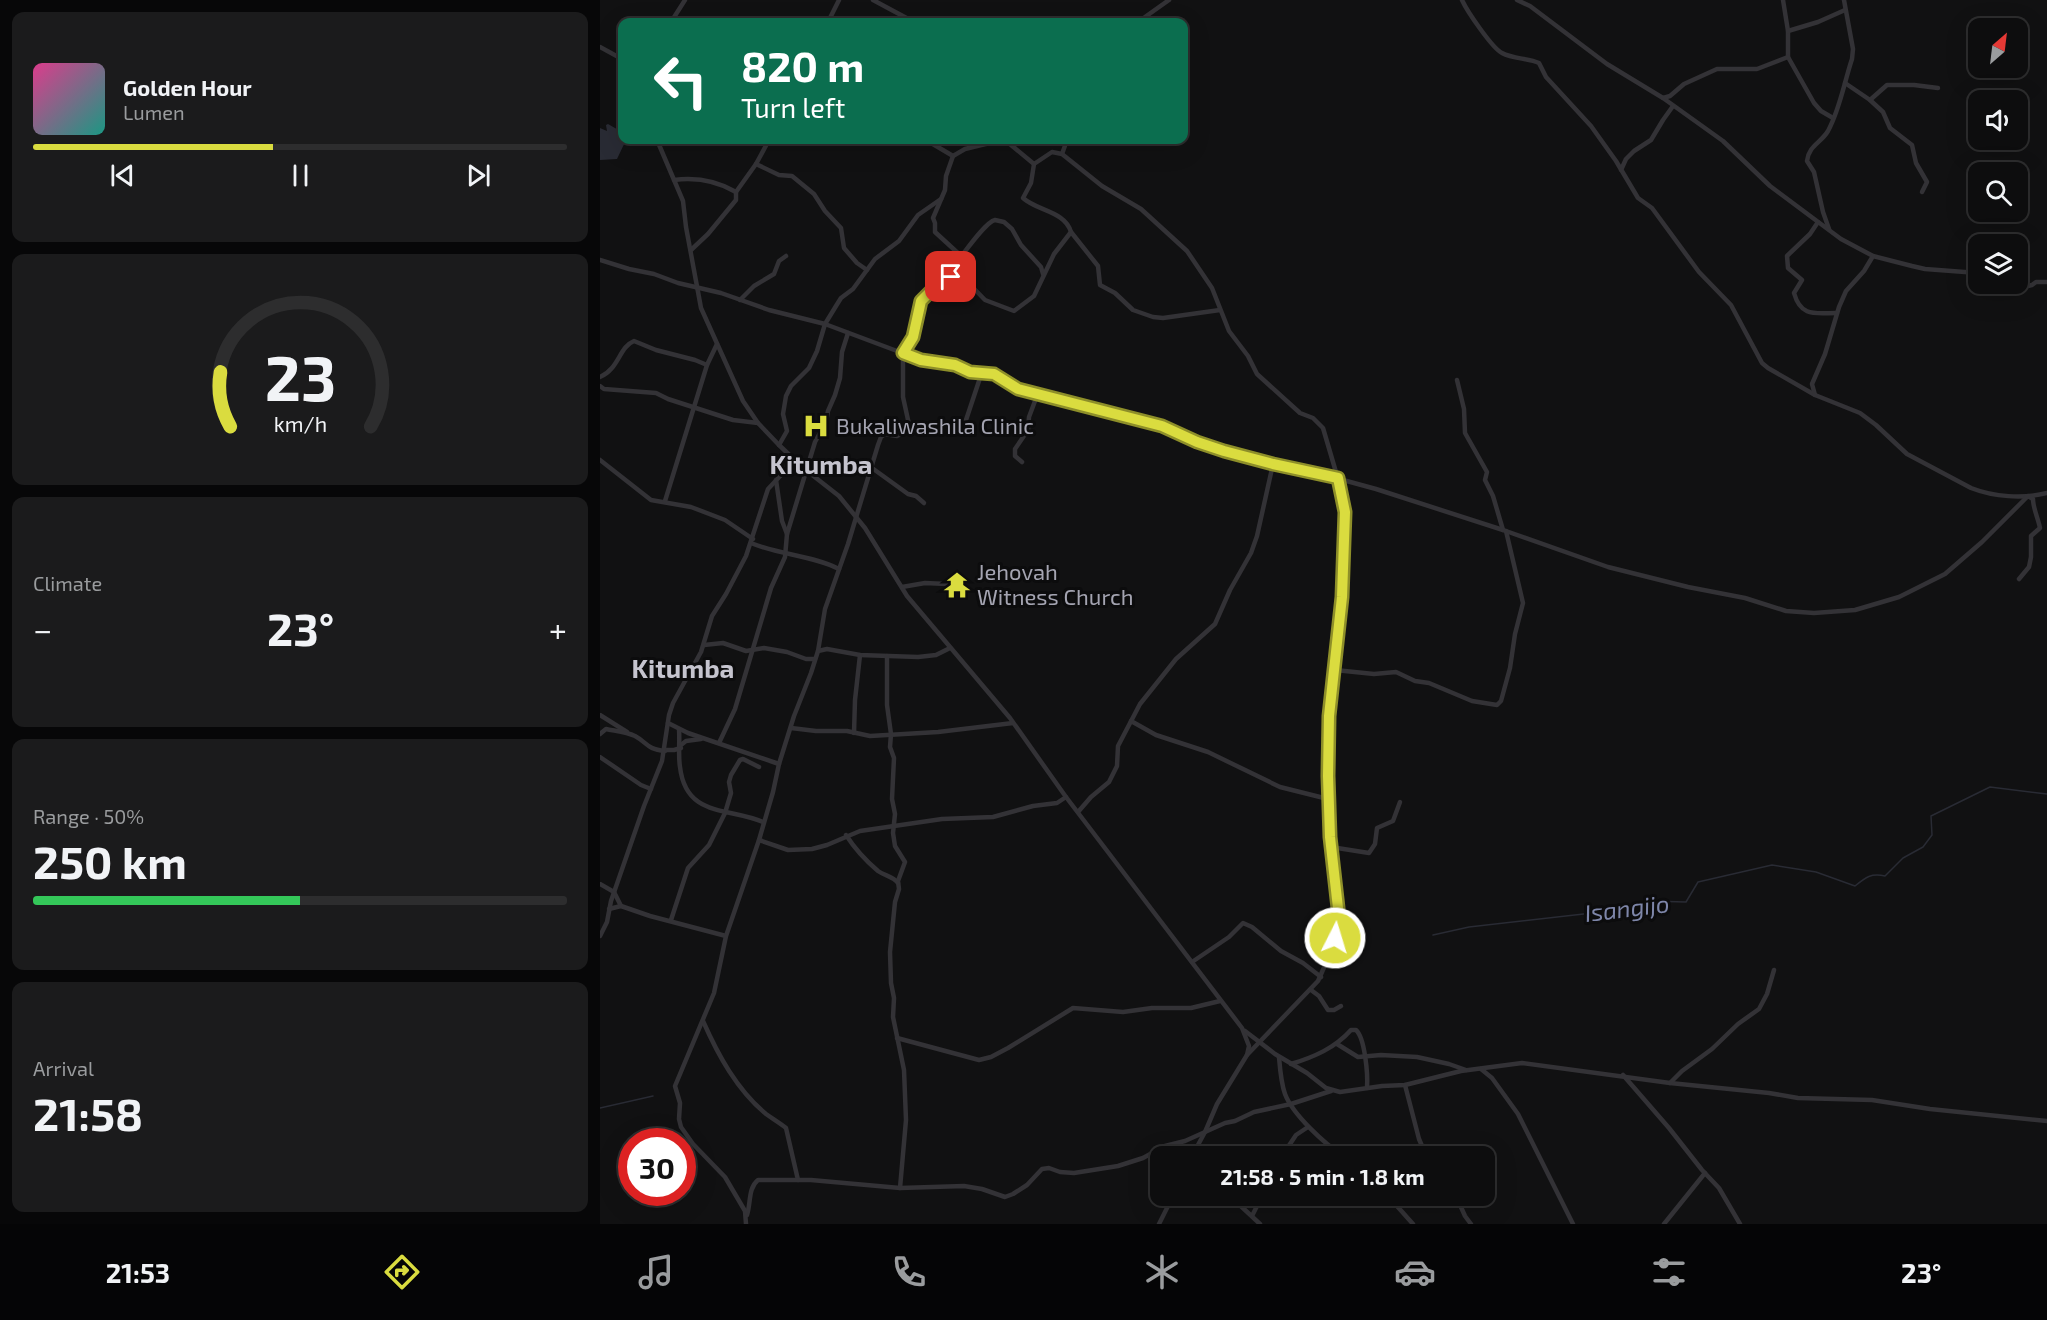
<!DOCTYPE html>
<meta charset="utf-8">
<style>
:root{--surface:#0d0d0e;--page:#1b1b1c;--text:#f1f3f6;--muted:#9a9c9e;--line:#2d2d2e;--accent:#dadc3f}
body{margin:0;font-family:"Exo 2",sans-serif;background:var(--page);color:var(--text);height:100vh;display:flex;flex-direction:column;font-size:22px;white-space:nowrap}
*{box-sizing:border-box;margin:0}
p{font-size:20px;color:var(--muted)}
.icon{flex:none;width:33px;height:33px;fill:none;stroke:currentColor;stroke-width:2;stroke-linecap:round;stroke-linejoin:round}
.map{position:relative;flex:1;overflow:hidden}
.drawer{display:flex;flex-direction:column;gap:12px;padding:12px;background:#070708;width:600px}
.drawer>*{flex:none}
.banner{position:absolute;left:18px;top:18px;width:570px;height:126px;border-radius:12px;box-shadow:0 6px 24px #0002,0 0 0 2px var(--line);background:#0b6e4f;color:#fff;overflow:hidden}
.needle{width:39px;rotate:28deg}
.controls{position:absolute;left:1368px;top:18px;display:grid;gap:12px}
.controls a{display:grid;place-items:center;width:60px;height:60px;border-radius:12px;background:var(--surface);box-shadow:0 6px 24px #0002,0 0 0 2px var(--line);font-size:30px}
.speed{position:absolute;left:18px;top:1128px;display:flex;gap:12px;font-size:30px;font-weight:700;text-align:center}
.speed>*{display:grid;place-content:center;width:78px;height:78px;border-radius:50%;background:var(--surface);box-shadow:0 6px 24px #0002,0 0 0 2px var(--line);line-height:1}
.speed .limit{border:9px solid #d22;background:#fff;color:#111}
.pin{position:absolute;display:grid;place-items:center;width:51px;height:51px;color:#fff;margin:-26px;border-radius:12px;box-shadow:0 3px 9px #0006}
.me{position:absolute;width:66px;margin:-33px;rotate:5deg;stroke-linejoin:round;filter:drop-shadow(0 0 4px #0008)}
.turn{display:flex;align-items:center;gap:21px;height:126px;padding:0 24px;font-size:27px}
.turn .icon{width:78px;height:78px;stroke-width:2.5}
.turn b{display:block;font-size:42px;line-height:51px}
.big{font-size:45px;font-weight:700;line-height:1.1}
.drawer .card{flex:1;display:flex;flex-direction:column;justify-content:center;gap:9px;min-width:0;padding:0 21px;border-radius:12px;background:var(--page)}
.drawer .dial{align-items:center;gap:0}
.dial svg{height:156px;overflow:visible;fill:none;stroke:var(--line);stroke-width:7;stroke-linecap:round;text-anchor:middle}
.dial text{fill:var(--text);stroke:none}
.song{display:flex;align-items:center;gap:18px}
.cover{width:72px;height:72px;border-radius:9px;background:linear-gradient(135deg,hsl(330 70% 55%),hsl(170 70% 35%))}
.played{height:6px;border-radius:3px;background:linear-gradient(90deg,var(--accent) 45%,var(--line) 45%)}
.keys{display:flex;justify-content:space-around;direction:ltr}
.heat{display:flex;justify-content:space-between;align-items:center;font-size:33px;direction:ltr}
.charge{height:9px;border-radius:4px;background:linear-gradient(90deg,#34c759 50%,var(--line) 0)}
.trip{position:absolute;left:550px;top:1146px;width:345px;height:60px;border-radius:12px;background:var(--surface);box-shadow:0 6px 24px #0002,0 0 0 2px var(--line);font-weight:700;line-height:60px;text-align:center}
.dock{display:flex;height:96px;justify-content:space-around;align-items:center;background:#050506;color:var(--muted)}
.dock .icon{width:42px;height:42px}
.dock .current{color:var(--accent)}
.dock b{font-size:27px;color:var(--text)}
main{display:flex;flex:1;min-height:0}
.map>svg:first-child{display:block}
</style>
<main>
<section class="drawer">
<div class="card">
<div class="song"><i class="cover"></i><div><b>Golden Hour</b><p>Lumen</p></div></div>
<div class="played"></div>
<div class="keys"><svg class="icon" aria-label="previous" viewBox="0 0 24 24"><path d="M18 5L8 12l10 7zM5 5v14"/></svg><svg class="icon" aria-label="pause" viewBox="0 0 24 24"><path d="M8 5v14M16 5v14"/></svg><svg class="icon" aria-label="next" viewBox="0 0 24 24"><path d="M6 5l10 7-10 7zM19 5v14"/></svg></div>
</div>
<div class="card dial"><svg viewBox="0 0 100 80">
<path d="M14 69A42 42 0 1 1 86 69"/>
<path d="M14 69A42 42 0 0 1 9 41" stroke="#dadc3f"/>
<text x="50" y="56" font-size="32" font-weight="700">23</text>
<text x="50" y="72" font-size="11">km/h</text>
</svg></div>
<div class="card"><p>Climate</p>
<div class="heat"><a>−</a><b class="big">23°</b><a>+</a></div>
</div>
<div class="card"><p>Range · 50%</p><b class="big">250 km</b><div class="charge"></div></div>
<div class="card"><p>Arrival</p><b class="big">21:58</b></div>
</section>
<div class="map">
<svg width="1447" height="1224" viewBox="0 0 1447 1224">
<rect width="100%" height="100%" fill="#111112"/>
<!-- water -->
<polygon fill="#292b34" points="8,124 22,132 22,140 26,140 17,159 0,160 0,128 7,131 6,125"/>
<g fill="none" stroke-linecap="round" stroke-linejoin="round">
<!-- stream -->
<g stroke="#292b34" stroke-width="1.5">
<path d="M833 935 869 927 1010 911 1048 901 1086 902 1098 882 1172 865 1216 872 1255 886C1266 877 1271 873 1285 876L1303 858 1323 847 1332 835 1331 816 1390 787 1447 794"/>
<polyline points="0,1108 53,1096"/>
</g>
<!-- minor -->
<g stroke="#333236" stroke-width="4.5">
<polyline points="273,0 314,22"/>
<path d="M862 0C867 11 892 48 902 53 913 59 928 58 939 63L946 77 991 126 1016 161 1038 198 1052 208 1099 272 1131 305 1162 363 1168 368 1215 395 1260 413 1276 425 1307 454 1371 488C1394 497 1423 499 1447 493"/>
<polyline points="917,0 930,6 1007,64 1063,98 1123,141 1170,186 1241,239 1273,256 1312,266 1325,269 1378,273"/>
<polyline points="1183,0 1188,31 1188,57 1214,103 1221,111 1233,118"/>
<polyline points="71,22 85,0"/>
<polyline points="228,22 239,0"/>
<polyline points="538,22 569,0"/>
<polyline points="1188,31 1218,22 1245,10"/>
<polyline points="0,47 22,59"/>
<polyline points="1245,83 1270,100 1287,85 1314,85 1338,88"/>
<polyline points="1063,98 1070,96 1084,84 1117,69 1157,69 1188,57"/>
<polyline points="1270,100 1283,112 1290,128 1312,145 1316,163 1327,182 1322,192"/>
<polyline points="57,140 83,201 86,227 101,308 143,401 158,423 179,445 202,467 239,496 265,528 307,596 410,718 466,797 642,1028 649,1046 647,1055 617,1104 605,1132 592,1156"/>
<polyline points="298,140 306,141 316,140"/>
<polyline points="326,140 353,156"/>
<polyline points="462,154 467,140"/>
<polyline points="156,164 179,175 192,176 214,194 225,211 241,228 244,248 257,263 267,270"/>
<polyline points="434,164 452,152 462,154 502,186 541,209 587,251 612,288 629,331 648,356 657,374 700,413 713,418 723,428 743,496 745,512 742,597 729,715 728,775 730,837 738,908 736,930 726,963 718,981 647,1055"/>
<polyline points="1021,170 1026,159 1034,151 1051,140 1063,120 1073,106"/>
<path d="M74 180C97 177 117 181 136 192"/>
<path d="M1218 222 1210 234 1187 256 1188 268 1202 280 1194 293C1201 318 1216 313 1237 313"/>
<path d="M1229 229 1223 212 1214 172 1207 161C1209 145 1221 143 1228 131 1240 109 1244 83 1252 59L1253 49 1244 0"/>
<polyline points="471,232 498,266 500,285 515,293 533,310 553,317 563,318 620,310"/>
<polyline points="91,250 108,234 136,200 136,192 156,164 169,140"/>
<path d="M360 258C367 249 386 222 395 220L404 222 412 229 421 245 441 267 443 274"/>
<path d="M0 260 29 269 54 274 78 283 121 293 169 310 225 324 321 360 355 365 370 372 394 374 418 389 562 426 597 442 624 451 673 464 710 471 776 489 903 530 1008 567 1088 587 1145 598 1186 611 1214 613 1255 610 1299 597 1345 574 1382 542 1428 496 1433 499C1433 508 1438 518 1440 528L1431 536V557L1429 567 1419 579"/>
<polyline points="357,271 360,255 335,232 335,223 333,218 345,190 346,176 353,156 365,149 402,140"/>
<polyline points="1397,284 1402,292 1432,285 1436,282 1447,282"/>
<polyline points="140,300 154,286 174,274 179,261 186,256"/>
<path d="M0 377C19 369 19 347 34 341L56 350 95 360 107 365"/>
<polyline points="857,380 864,409 865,433 887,472 885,480 893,496 903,530"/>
<polyline points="0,386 4,389 56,393 68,399 133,420 158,423"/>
<polyline points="1215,395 1212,384 1225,354 1239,307 1246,291 1264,271 1273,256"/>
<path d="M310 429 303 397V353L313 337 321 300 335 287 347 282 354 272 357 271 385 300 414 311 434 296 454 254 471 232C465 211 437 211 423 198L431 183 434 164 405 140"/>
<polyline points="179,445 187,431 183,414 186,396 191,386 209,368 217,351 225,324 236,306 241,298 253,289 275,259 299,241 318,215 341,199"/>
<polyline points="0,460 51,500 91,507 125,520 153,539"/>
<polyline points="422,462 415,456 415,449 428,430 429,417 438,393"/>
<polyline points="272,468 308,494 316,496 324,503"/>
<polyline points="65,501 107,365 117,344"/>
<polyline points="187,534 215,442 226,422 228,411 235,395 240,378 242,352 248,333"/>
<path d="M151 543C179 555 211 555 239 569"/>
<polyline points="302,587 325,583 347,584"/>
<polyline points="104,645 123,643 146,651 164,648 187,652 206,659 215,659"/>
<polyline points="218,651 227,649 260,655 318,657 336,655 350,648"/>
<polyline points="287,656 287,705 291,734 290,747 294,758 292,799 295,814 293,833 295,846 305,862 298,881 299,889 295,902 290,952 291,983 294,998 293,1017 304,1070 306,1120 300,1188"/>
<polyline points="735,670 774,674 796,672 815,681 829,683 872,701 897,705 901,701 910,668 915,634 923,603 906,531"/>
<polyline points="0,715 27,732"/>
<polyline points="531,721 556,735 608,752 680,787 728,799"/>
<polyline points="68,723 88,733 179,764"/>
<polyline points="191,728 216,731 247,731 270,736 338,732 413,723"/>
<path d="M79 729C80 742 78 755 80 767 86 818 129 807 163 822"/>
<polyline points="254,733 255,700 260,655"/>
<path d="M0 734 6 729C15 731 26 732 35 736 48 743 46 749 65 751"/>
<polyline points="119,743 135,709 171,588 185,557 187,534 182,521 176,480"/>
<polyline points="81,745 86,741 101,739"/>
<polyline points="65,750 74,750 81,748"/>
<polyline points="0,757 41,785 51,789"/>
<polyline points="478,812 491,797 509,782 517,766 518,746 540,704 576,659 615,624 630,590 651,553 657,536 673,464"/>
<path d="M246 835C255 849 265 860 278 871 285 876 293 876 298 883"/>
<polyline points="159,840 188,850 212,849 227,845 260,831 342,819 393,817 433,806 457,803 466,797"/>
<polyline points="731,847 769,853 775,844 777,828 793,821 800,802"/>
<polyline points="0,884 14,892 21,906"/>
<polyline points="9,909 21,906 50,916 126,936"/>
<polyline points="71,920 88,868 109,845 125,813 131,793 129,782 131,775 140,760 143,759 159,767"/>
<polyline points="0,936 7,922 11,901 44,806 62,761 69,715 73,703 101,652 112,616 126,594 146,556 168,489 183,473 192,458"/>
<polyline points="592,962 629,937 643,923 652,927 681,951 703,963 721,977"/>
<polyline points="711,990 719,996 728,1010 734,1010 741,1006"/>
<path d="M103 1021C118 1055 137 1090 166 1114 173 1119 180 1123 186 1128L198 1180"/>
<polyline points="645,1031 675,1054 707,1073 726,1088 740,1092 782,1086 805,1085 861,1071 922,1063 1070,1083 1169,1093 1198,1098 1272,1100 1330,1109 1447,1121"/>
<polyline points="297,1038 379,1060 391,1057 408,1048 473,1008 523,1012 552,1008 591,1008 620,1001"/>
<polyline points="737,1044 758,1057 781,1055 817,1057 849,1064 866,1070"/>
<path d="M679 1057C680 1069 681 1083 685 1094 693 1115 725 1144 743 1156"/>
<path d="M691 1064C714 1057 735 1048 751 1030H756C765 1038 768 1075 767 1088"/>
<polyline points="881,1069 892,1078 918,1114 973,1224"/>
<polyline points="1023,1075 1069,1128 1102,1170 1119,1188 1140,1224"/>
<polyline points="1070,1083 1082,1071 1112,1049 1138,1024 1159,1009 1167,994 1174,970"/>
<polyline points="805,1085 819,1139 822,1146 829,1156"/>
<polyline points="682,1156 696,1135 708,1127"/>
<polyline points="630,1196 660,1224"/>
<polyline points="788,1196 813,1224"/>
<polyline points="856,1196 865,1216 871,1224"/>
<path d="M147 1215C151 1203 148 1188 158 1180H211L300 1188 364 1186 382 1189 405 1197 413 1194 427 1185 442 1169 449 1168 460 1172 474 1173 518 1166 543 1158 565 1146 585 1141 625 1123 635 1121 654 1112 691 1104 731 1091"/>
<polyline points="652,1216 662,1196"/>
<polyline points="146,1224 145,1211 125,1177 93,1144 81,1127 79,1119 80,1103 75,1086 114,993 126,936 159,840 173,792 179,764 194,716 211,673 218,651 225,609 248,544 278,445 281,437 285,434 297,436 315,427 329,428 338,424 365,423 382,372"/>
<polyline points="559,1224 573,1196"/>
<polyline points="1064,1224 1105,1173"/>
</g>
</g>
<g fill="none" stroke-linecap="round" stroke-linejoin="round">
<!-- route casing -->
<g stroke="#8e8f29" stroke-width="15">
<polyline id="route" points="351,277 347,282 335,287 321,301 313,337 303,353 321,360 355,365 370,372 394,374 418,389 562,426 597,442 624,451 673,464 738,478 745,512 742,597 729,716 728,776 730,837 738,908 735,938"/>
</g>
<!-- route -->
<use href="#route" stroke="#dadc3f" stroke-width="10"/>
</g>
<!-- icons -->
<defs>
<g id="hospital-bare" transform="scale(2.07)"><path d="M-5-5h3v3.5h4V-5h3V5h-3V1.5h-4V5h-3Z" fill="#dadc3f" stroke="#0c0c0d" stroke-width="2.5" paint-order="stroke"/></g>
<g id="temple-bare" transform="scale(2.07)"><path d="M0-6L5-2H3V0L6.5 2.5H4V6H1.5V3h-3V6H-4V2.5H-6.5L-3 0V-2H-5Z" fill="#dadc3f" stroke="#0c0c0d" stroke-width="2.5" paint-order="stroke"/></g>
</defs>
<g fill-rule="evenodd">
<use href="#hospital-bare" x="216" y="426"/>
<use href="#temple-bare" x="357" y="585"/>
</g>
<g text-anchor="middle" stroke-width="6" stroke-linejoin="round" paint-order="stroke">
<!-- poi labels -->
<g font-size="22" fill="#a4a4b1" stroke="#0c0c0d" text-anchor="start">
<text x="236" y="434">Bukaliwashila Clinic</text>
<text x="377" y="580">Jehovah<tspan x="377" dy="25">Witness Church</tspan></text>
</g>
<!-- water labels -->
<g font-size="24" font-style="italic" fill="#7e86a9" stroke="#0c0c0d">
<text transform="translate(1027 909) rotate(-7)" y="8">Isangijo</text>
</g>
<!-- quarter labels -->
<g font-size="26" font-weight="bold" fill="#c5c4ce" stroke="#0c0c0d">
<text x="221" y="474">Kitumba</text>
<text x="83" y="678">Kitumba</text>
</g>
</g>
</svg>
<div class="controls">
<a><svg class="needle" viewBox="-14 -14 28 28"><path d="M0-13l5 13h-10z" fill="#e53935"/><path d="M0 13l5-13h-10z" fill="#9a9c9e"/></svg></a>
<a><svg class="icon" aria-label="sound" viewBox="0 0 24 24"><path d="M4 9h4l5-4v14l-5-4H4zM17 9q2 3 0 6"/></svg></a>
<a><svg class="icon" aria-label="search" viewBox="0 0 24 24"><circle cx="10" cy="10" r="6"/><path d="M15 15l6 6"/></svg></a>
<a><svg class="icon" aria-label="layers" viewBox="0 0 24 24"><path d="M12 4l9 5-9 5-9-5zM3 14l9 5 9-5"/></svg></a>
</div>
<div class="speed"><div class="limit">30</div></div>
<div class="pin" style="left:351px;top:277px;background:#d93025"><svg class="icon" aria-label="arrive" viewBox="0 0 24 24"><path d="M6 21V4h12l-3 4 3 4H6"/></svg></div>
<svg class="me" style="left:735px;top:938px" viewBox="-20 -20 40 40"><circle r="17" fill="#dadc3f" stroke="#fff" stroke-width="3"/><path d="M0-11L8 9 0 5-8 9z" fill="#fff"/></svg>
<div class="trip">21:58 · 5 min · 1.8 km</div>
<div class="banner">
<div class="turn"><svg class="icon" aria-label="left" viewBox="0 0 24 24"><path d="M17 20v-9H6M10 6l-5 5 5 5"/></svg><div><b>820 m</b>Turn left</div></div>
</div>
</div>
</main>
<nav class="dock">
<b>21:53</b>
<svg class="icon current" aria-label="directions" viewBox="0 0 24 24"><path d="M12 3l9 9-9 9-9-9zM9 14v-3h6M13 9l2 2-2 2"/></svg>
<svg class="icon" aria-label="music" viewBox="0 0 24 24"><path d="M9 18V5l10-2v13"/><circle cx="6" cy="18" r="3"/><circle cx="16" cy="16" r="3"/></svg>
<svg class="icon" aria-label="phone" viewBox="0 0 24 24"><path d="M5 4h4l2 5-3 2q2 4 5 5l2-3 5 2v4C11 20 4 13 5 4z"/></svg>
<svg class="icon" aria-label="climate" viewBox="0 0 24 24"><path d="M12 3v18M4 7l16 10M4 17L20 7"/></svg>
<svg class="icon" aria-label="car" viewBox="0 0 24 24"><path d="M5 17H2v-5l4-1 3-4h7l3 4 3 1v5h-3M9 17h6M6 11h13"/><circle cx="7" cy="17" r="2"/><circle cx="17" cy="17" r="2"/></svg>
<svg class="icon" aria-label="filters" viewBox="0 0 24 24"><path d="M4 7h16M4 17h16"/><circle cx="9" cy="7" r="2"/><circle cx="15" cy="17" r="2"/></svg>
<b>23°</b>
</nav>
